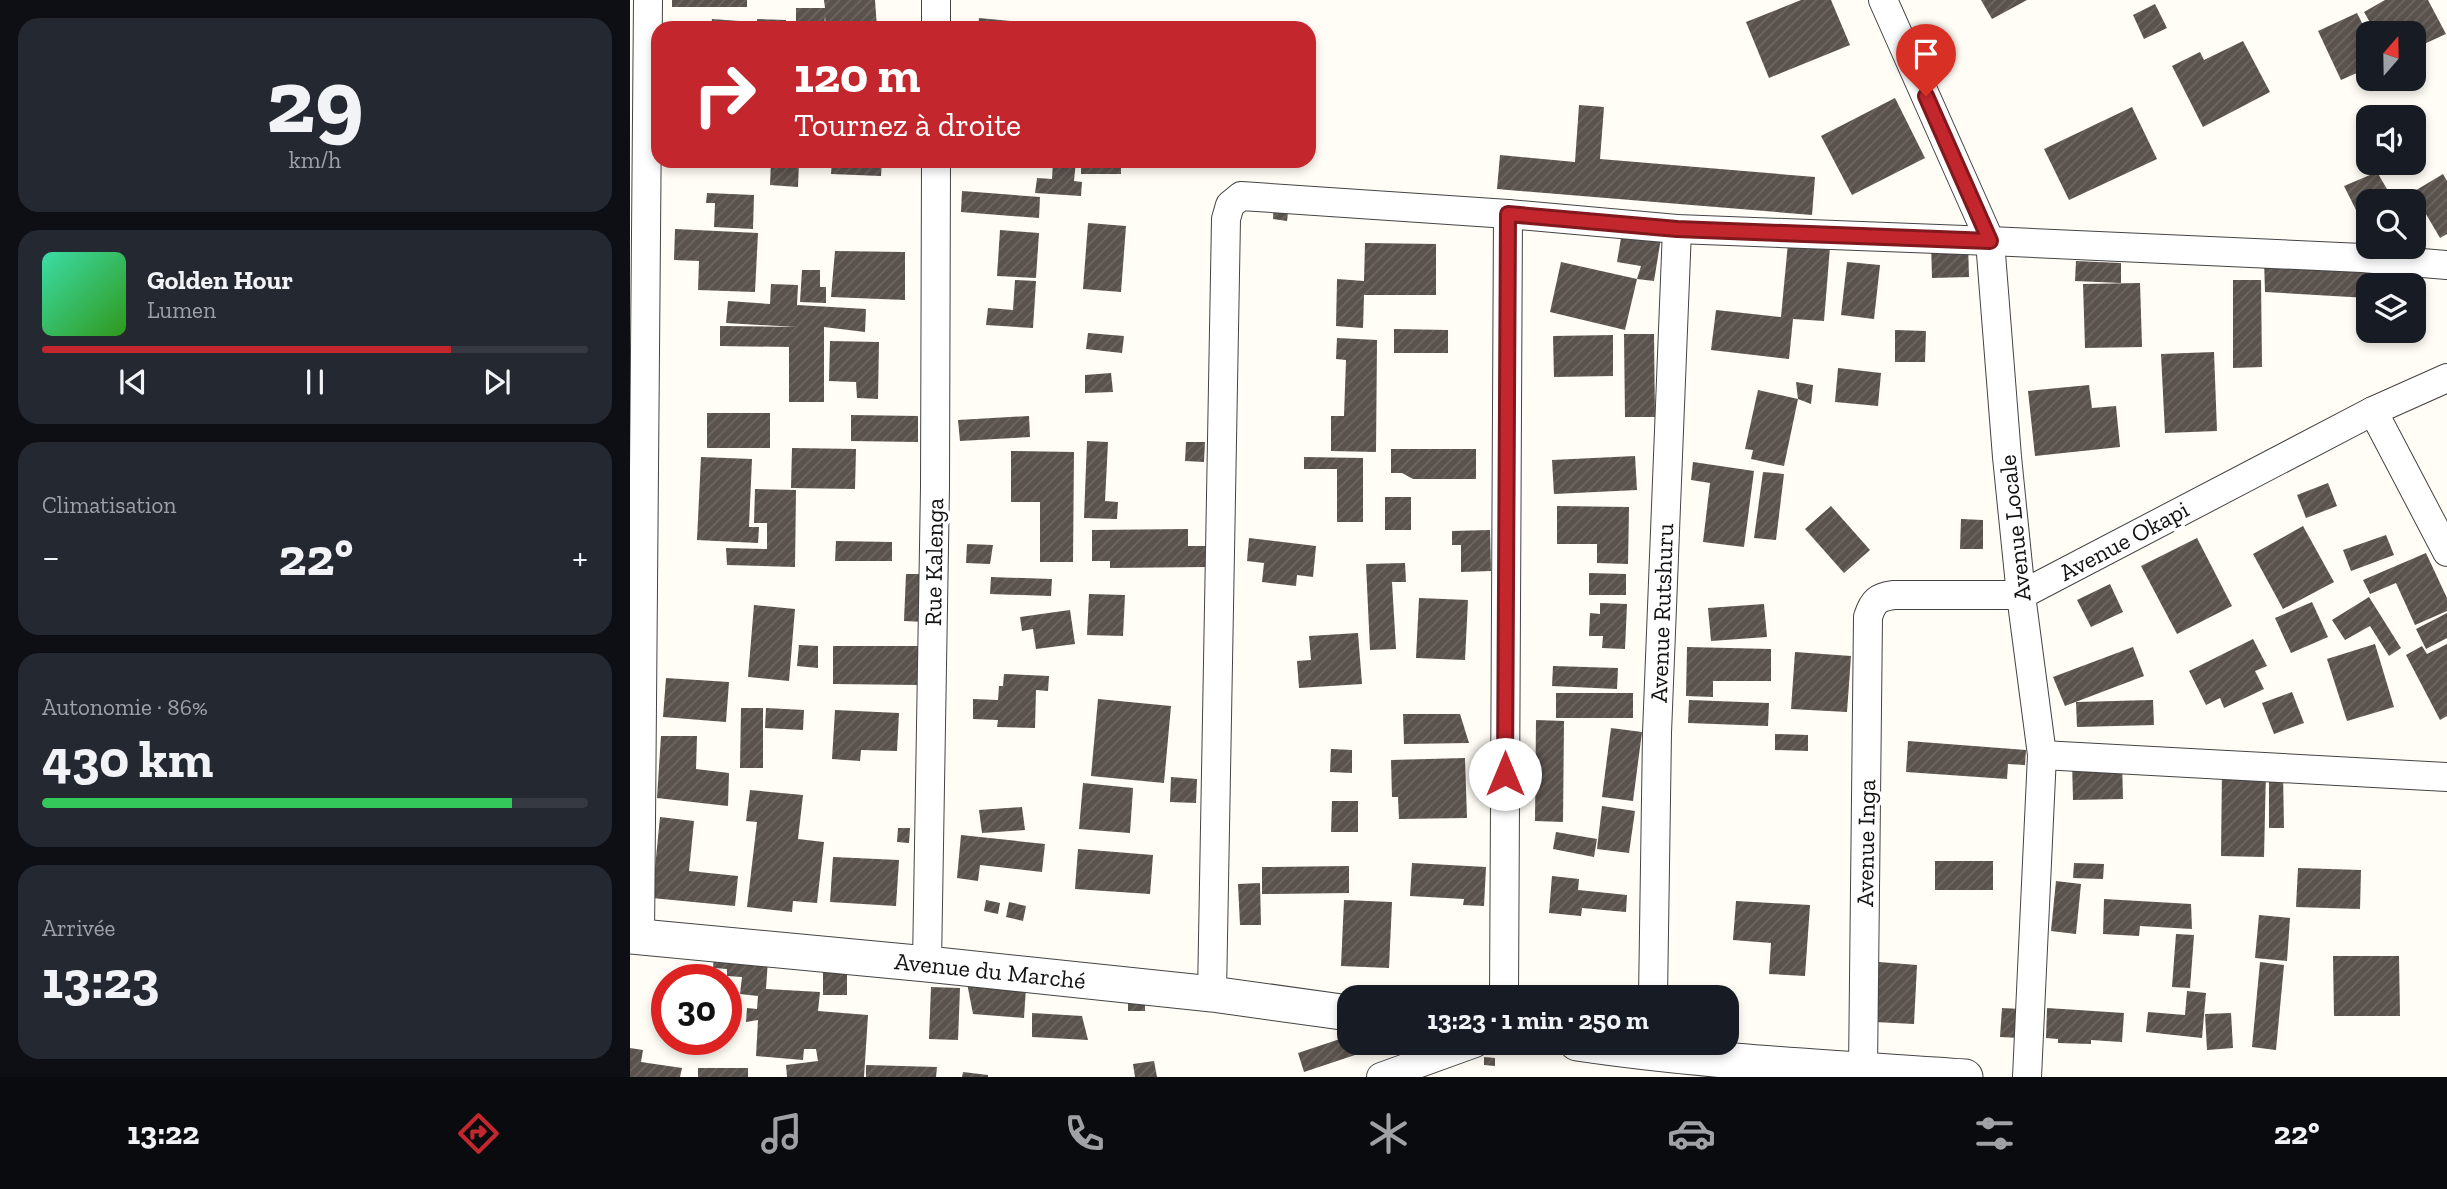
<!DOCTYPE html>
<html lang="fr">
<meta charset="utf-8">
<style>
:root{--surface:#171b24;--page:#242831;--text:#f1f3f6;--muted:#9ea1a6;--line:#363941;--accent:#c4262e}
body{margin:0;font-family:"Zilla Slab",serif;background:var(--page);color:var(--text);height:100vh;display:flex;flex-direction:column;font-size:26px;white-space:nowrap}
*{box-sizing:border-box;margin:0}
p{font-size:23px;color:var(--muted)}
.icon{flex:none;width:38px;height:38px;fill:none;stroke:currentColor;stroke-width:2;stroke-linecap:round;stroke-linejoin:round}
.map{position:relative;flex:1;overflow:hidden}
.sheet{display:flex;flex-direction:column;gap:18px;padding:18px;background:#0d0f14;width:630px}
.sheet>*{flex:none}
.top-card{position:absolute;left:21px;top:21px;width:665px;height:147px;border-radius:21px;box-shadow:0 4px 10px #0003;background:#c4262e;color:#fff;overflow:hidden}
.needle{width:46px;rotate:20deg}
.tools{position:absolute;left:1726px;top:21px;display:grid;gap:14px}
.tools a{display:grid;place-items:center;width:70px;height:70px;border-radius:14px;background:var(--surface);box-shadow:0 4px 10px #0003;font-size:35px}
.speed{position:absolute;left:21px;top:964px;display:flex;gap:14px;font-size:35px;font-weight:700;text-align:center}
.speed>*{display:grid;place-content:center;width:91px;height:91px;border-radius:50%;background:var(--surface);box-shadow:0 4px 10px #0003;line-height:1}
.speed .limit{border:10px solid #d22;background:#fff;color:#111}
.pin{position:absolute;display:grid;place-items:center;width:60px;height:60px;color:#fff;margin:-72px -30px;border-radius:50% 50% 50% 0;rotate:-45deg;box-shadow:0 0 7px #0007}
.pin .icon{rotate:45deg}
.me{position:absolute;width:77px;margin:-38px;rotate:0deg;stroke-linejoin:round;filter:drop-shadow(0 0 5px #0008)}
.turn{display:flex;align-items:center;gap:24px;height:147px;padding:0 28px;font-size:32px}
.turn .icon{width:91px;height:91px;stroke-width:2.5}
.turn b{display:block;font-size:49px;line-height:60px}
.big{font-size:52px;font-weight:700;line-height:1.1}
.sheet .card{flex:1;display:flex;flex-direction:column;justify-content:center;gap:10px;min-width:0;padding:0 24px;border-radius:21px;background:var(--page)}
.sheet .dial{align-items:center;gap:0}
.dial b{font-size:91px;line-height:1}
.song{display:flex;align-items:center;gap:21px}
.cover{width:84px;height:84px;border-radius:10px;background:linear-gradient(135deg,hsl(160 70% 55%),hsl(110 70% 35%))}
.played{height:7px;border-radius:4px;background:linear-gradient(90deg,var(--accent) 75%,var(--line) 75%)}
.keys{display:flex;justify-content:space-around;direction:ltr}
.heat{display:flex;justify-content:space-between;align-items:center;font-size:38px;direction:ltr}
.charge{height:10px;border-radius:5px;background:linear-gradient(90deg,#34c759 86%,var(--line) 0)}
.trip{position:absolute;left:707px;top:985px;width:402px;height:70px;border-radius:21px;background:var(--surface);box-shadow:0 4px 10px #0003;font-weight:700;line-height:70px;text-align:center}
.tabs{display:flex;height:112px;justify-content:space-around;align-items:center;background:#090b0e;color:var(--muted)}
.tabs .icon{width:49px;height:49px}
.tabs .on{color:var(--accent)}
.tabs b{font-size:32px;color:var(--text)}
main{display:flex;flex:1;min-height:0}
.map>svg:first-child{display:block}
</style>
<main>
<section class="sheet">
<div class="card dial"><b>29</b><p>km/h</p></div>
<div class="card">
<div class="song"><i class="cover"></i><div><b>Golden Hour</b><p>Lumen</p></div></div>
<div class="played"></div>
<div class="keys"><svg class="icon" aria-label="previous" viewBox="0 0 24 24"><path d="M18 5L8 12l10 7zM5 5v14"/></svg><svg class="icon" aria-label="pause" viewBox="0 0 24 24"><path d="M8 5v14M16 5v14"/></svg><svg class="icon" aria-label="next" viewBox="0 0 24 24"><path d="M6 5l10 7-10 7zM19 5v14"/></svg></div>
</div>
<div class="card"><p>Climatisation</p>
<div class="heat"><a>−</a><b class="big">22°</b><a>+</a></div>
</div>
<div class="card"><p>Autonomie · 86%</p><b class="big">430 km</b><div class="charge"></div></div>
<div class="card"><p>Arrivée</p><b class="big">13:23</b></div>
</section>
<div class="map">
<svg width="1817" height="1077" viewBox="0 0 1817 1077">
<defs>
<pattern id="building-hatch" width="6" height="6" patternUnits="userSpaceOnUse" patternTransform="scale(1.75)"><rect width="6" height="6" fill="#5a524d"/><path d="M-1 1l2-2M0 6l6-6M5 7l2-2" fill="none" stroke="#6d6662"/></pattern>
</defs>
<rect width="100%" height="100%" fill="#fffdf5"/>
<!-- building -->
<g fill="url(#building-hatch)">
<rect x="42" y="0" width="75" height="7"/>
<polygon points="194,0 245,0 247,28 196,28 195,16 194,28 166,28 166,8 195,8"/>
<polygon points="1171,0 1201,0 1220,45 1139,78 1116,22"/>
<polygon points="1351,0 1397,0 1362,19"/>
<polygon points="1755,0 1798,0 1816,34 1783,49 1783,33 1746,33 1734,12"/>
<polygon points="1525,4 1537,28 1514,39 1503,15"/>
<polygon points="1727,13 1738,35 1738,68 1711,80 1688,31"/>
<polygon points="349,18 410,24 409,28 348,28"/>
<polygon points="82,19 122,22 122,28 81,28"/>
<polygon points="127,19 156,20 156,28 127,28"/>
<polygon points="1613,41 1640,92 1573,127 1542,66 1570,52 1574,60"/>
<polygon points="1265,98 1295,158 1222,195 1191,136"/>
<polygon points="949,105 974,107 970,159 1185,177 1182,215 867,189 870,155 945,162"/>
<polygon points="1502,107 1527,159 1439,200 1414,149"/>
<polygon points="141,161 169,161 168,187 140,185"/>
<polygon points="202,161 252,161 251,176 201,174"/>
<polygon points="423,161 446,161 444,181 452,182 451,196 405,193 407,178 422,179"/>
<rect x="451" y="161" width="40" height="13"/>
<polygon points="1747,172 1764,201 1738,201 1738,234 1714,186"/>
<polygon points="1813,174 1817,181 1817,234 1810,238 1783,192"/>
<polygon points="332,191 410,197 409,218 331,212"/>
<polygon points="77,193 124,195 123,229 84,227 85,203 76,203"/>
<polygon points="644,202 659,204 657,221 643,219"/>
<polygon points="458,223 496,226 491,292 453,289"/>
<polygon points="45,229 128,233 125,292 68,290 69,261 44,260"/>
<polygon points="370,230 409,233 406,278 367,276"/>
<polygon points="992,232 1031,238 1024,281 1007,279 1011,266 987,262"/>
<polygon points="1301,242 1338,242 1339,277 1302,278"/>
<polygon points="735,243 806,244 806,295 734,295 733,328 706,326 707,279 734,281"/>
<polygon points="1158,243 1200,247 1194,321 1163,319 1159,359 1081,350 1086,310 1151,317"/>
<polygon points="205,251 275,252 275,300 201,297"/>
<polygon points="1634,259 1737,268 1738,298 1635,292"/>
<polygon points="1446,261 1491,263 1491,283 1445,281"/>
<polygon points="931,262 1007,279 995,330 920,312"/>
<polygon points="1217,262 1250,265 1244,319 1211,315"/>
<polygon points="172,270 190,270 190,287 196,287 196,303 170,302"/>
<polygon points="385,280 406,281 403,328 356,325 358,308 383,310"/>
<polygon points="1603,280 1631,280 1632,367 1603,368"/>
<polygon points="1510,283 1512,347 1455,348 1453,284"/>
<polygon points="141,284 168,285 167,305 236,309 235,332 194,327 194,402 159,402 159,347 90,346 90,326 167,327 96,323 98,301 140,304"/>
<polygon points="764,329 818,330 818,353 764,353"/>
<polygon points="1265,330 1296,331 1295,362 1265,362"/>
<polygon points="458,333 494,336 492,353 456,349"/>
<polygon points="994,334 1024,334 1025,417 995,417"/>
<polygon points="983,335 983,376 924,377 923,336"/>
<polygon points="707,338 747,340 746,452 701,451 701,416 714,416 716,360 706,359"/>
<polygon points="200,341 249,342 248,399 227,398 226,382 199,381"/>
<polygon points="1584,352 1587,431 1535,433 1531,354"/>
<polygon points="1208,368 1251,373 1248,406 1205,402"/>
<polygon points="481,373 483,392 455,393 455,375"/>
<polygon points="1166,382 1183,385 1181,404 1168,399"/>
<polygon points="1459,385 1462,408 1486,406 1490,447 1405,456 1398,391"/>
<polygon points="1128,390 1168,399 1154,466 1121,459 1123,450 1115,449"/>
<rect x="77" y="413" width="63" height="35"/>
<polygon points="221,415 288,416 288,442 221,441"/>
<polygon points="399,416 400,437 330,441 328,420"/>
<polygon points="457,441 478,442 475,501 488,502 487,519 454,518"/>
<polygon points="556,442 575,442 574,462 555,461"/>
<polygon points="162,448 226,449 225,489 161,488"/>
<polygon points="761,449 846,449 846,479 783,479 772,473 761,473"/>
<polygon points="381,451 444,452 443,562 410,562 410,502 381,502"/>
<polygon points="1005,456 1007,490 924,494 922,460"/>
<polygon points="71,457 122,459 119,527 129,527 128,543 67,540"/>
<polygon points="674,457 733,458 733,522 707,522 707,469 674,469"/>
<polygon points="1063,462 1124,471 1114,547 1073,542 1080,483 1061,480"/>
<polygon points="1133,472 1154,474 1146,540 1124,538"/>
<polygon points="1698,483 1707,506 1676,518 1667,495"/>
<polygon points="125,489 166,490 165,567 97,565 96,548 137,549 137,523 124,523"/>
<rect x="755" y="497" width="26" height="33"/>
<polygon points="927,506 999,507 998,564 967,563 967,544 927,544"/>
<polygon points="1201,506 1240,550 1214,573 1175,529"/>
<polygon points="1331,519 1353,520 1353,549 1330,549"/>
<polygon points="1673,526 1704,582 1653,609 1623,554"/>
<polygon points="558,529 558,546 576,546 576,567 480,568 480,561 462,561 462,530"/>
<polygon points="860,530 861,571 831,572 831,545 822,545 822,531"/>
<polygon points="1756,535 1764,555 1721,571 1713,550"/>
<polygon points="619,538 686,546 683,577 667,575 666,586 632,582 634,563 617,561"/>
<polygon points="1567,538 1602,606 1547,634 1511,566"/>
<polygon points="206,541 262,542 262,561 205,561"/>
<polygon points="337,544 363,545 360,564 336,563"/>
<polygon points="1796,553 1817,598 1817,611 1785,625 1766,583 1740,594 1733,580"/>
<polygon points="775,563 776,582 762,582 766,649 740,650 736,564"/>
<polygon points="959,573 996,574 996,595 959,595"/>
<polygon points="276,574 298,574 296,622 274,621"/>
<polygon points="361,577 422,579 421,596 360,594"/>
<polygon points="1480,584 1493,612 1461,627 1447,600"/>
<polygon points="459,594 495,595 493,636 457,635"/>
<polygon points="1739,597 1771,648 1759,656 1740,626 1715,640 1702,620"/>
<polygon points="789,598 838,600 835,660 786,658"/>
<polygon points="1682,602 1698,637 1661,653 1645,618"/>
<polygon points="970,603 997,604 995,649 972,648 973,636 959,636 960,613 970,614"/>
<polygon points="1134,604 1137,637 1081,641 1078,608"/>
<polygon points="124,605 165,609 159,681 118,677"/>
<polygon points="440,610 445,644 406,649 403,629 392,631 390,617"/>
<polygon points="1817,613 1817,638 1796,649 1786,629"/>
<polygon points="728,633 732,684 669,688 667,661 681,660 679,636"/>
<polygon points="1623,639 1637,666 1625,671 1634,689 1594,708 1590,698 1576,705 1559,671"/>
<polygon points="1745,644 1764,707 1717,721 1697,659"/>
<polygon points="1817,644 1817,716 1810,720 1776,655 1792,646 1797,654"/>
<polygon points="169,645 188,646 188,668 167,666"/>
<polygon points="203,646 289,646 289,685 203,684"/>
<polygon points="1057,647 1141,649 1141,681 1083,681 1083,697 1056,696"/>
<polygon points="1503,647 1514,676 1435,706 1423,677"/>
<polygon points="1165,652 1221,656 1217,712 1161,709"/>
<polygon points="923,666 988,668 987,689 922,686"/>
<polygon points="374,674 419,676 418,691 406,690 405,728 367,727 368,720 343,719 343,699 368,700 369,686 373,686"/>
<polygon points="36,678 99,682 96,722 33,717"/>
<polygon points="1662,692 1674,723 1644,734 1632,703"/>
<rect x="926" y="693" width="77" height="25"/>
<polygon points="468,699 541,706 534,783 461,776"/>
<polygon points="1059,700 1139,703 1138,726 1058,723"/>
<polygon points="1523,700 1524,725 1447,727 1446,702"/>
<polygon points="111,708 133,708 133,768 110,768"/>
<polygon points="136,708 174,710 173,730 135,728"/>
<polygon points="205,710 269,713 267,751 231,750 230,761 202,759"/>
<polygon points="773,714 830,714 839,743 774,744"/>
<polygon points="906,720 934,721 933,822 905,821"/>
<polygon points="981,728 1012,732 1003,801 972,797"/>
<polygon points="1145,734 1178,735 1178,751 1145,750"/>
<polygon points="31,736 67,736 66,769 99,773 98,806 27,798"/>
<polygon points="1278,741 1396,750 1395,765 1378,764 1377,779 1276,772"/>
<polygon points="701,749 722,750 722,773 700,772"/>
<polygon points="835,758 837,818 769,819 768,797 762,797 761,760"/>
<polygon points="1492,760 1493,799 1443,800 1442,761"/>
<polygon points="1592,768 1636,769 1634,857 1591,856"/>
<polygon points="1639,774 1653,774 1654,828 1639,828"/>
<polygon points="541,777 567,779 566,803 540,802"/>
<polygon points="453,783 503,788 500,833 449,829"/>
<polygon points="120,790 173,795 168,839 194,842 187,903 163,901 162,912 117,907 127,822 116,821"/>
<polygon points="702,801 728,801 728,832 701,832"/>
<polygon points="972,806 1005,811 999,853 967,849"/>
<polygon points="392,807 395,830 352,833 349,810"/>
<polygon points="30,817 64,821 59,871 108,876 105,906 22,898"/>
<polygon points="268,828 280,828 279,843 267,842"/>
<polygon points="926,832 967,839 964,857 923,849"/>
<polygon points="331,835 415,844 412,872 350,865 348,881 327,878"/>
<polygon points="448,849 523,855 520,894 445,889"/>
<polygon points="203,857 269,860 266,906 200,902"/>
<rect x="1305" y="861" width="58" height="29"/>
<polygon points="782,863 856,867 854,906 833,905 834,899 780,896"/>
<polygon points="1444,863 1474,864 1473,879 1443,878"/>
<polygon points="719,866 719,893 632,894 632,867"/>
<polygon points="1668,868 1731,870 1730,909 1666,907"/>
<polygon points="922,876 949,879 948,890 997,895 996,912 952,908 951,916 919,913"/>
<polygon points="1426,881 1451,884 1446,934 1421,931"/>
<polygon points="630,883 631,925 610,925 608,884"/>
<polygon points="1474,899 1561,904 1562,929 1510,926 1509,936 1473,934"/>
<polygon points="356,900 370,903 368,914 354,911"/>
<polygon points="714,900 762,902 759,968 711,966"/>
<polygon points="1106,901 1180,905 1175,976 1139,974 1141,943 1103,940"/>
<polygon points="379,902 396,906 393,921 376,917"/>
<polygon points="1629,915 1660,918 1657,961 1625,958"/>
<polygon points="1546,934 1564,935 1560,988 1542,987"/>
<polygon points="84,955 138,959 136,989 190,992 188,1011 238,1015 234,1077 157,1077 156,1065 188,1061 186,1049 174,1049 173,1060 126,1056 128,1020 116,1022 117,1008 127,1009 128,996 110,994 112,977 97,976 97,969 83,968"/>
<polygon points="1703,956 1769,956 1770,1016 1704,1016"/>
<polygon points="1249,962 1287,965 1284,1024 1245,1022"/>
<polygon points="1630,962 1654,965 1646,1050 1622,1047"/>
<rect x="193" y="964" width="24" height="31"/>
<polygon points="35,977 37,977 37,1007 33,1006"/>
<polygon points="337,983 396,987 394,1018 343,1014"/>
<polygon points="301,987 330,988 328,1040 299,1039"/>
<polygon points="1557,991 1576,993 1572,1038 1516,1032 1518,1012 1555,1015"/>
<polygon points="498,1001 515,1002 515,1011 498,1011"/>
<polygon points="1372,1008 1391,1009 1390,1038 1370,1037"/>
<polygon points="1417,1008 1494,1013 1492,1042 1461,1040 1461,1044 1428,1043 1428,1039 1416,1038"/>
<polygon points="402,1013 452,1016 458,1040 402,1037"/>
<polygon points="1601,1013 1603,1048 1577,1050 1575,1014"/>
<polygon points="719,1036 719,1043 724,1043 728,1054 674,1072 668,1053"/>
<polygon points="0,1048 13,1050 11,1062 52,1068 50,1077 0,1077"/>
<polygon points="854,1057 865,1058 865,1066 854,1065"/>
<polygon points="524,1061 527,1077 505,1077 503,1064"/>
<polygon points="236,1065 307,1067 306,1077 236,1077"/>
<rect x="68" y="1068" width="50" height="9"/>
<polygon points="333,1072 358,1075 358,1077 332,1077"/>
</g>
<g fill="none" stroke-linecap="round" stroke-linejoin="round">
<!-- minor casing -->
<g stroke="#444" stroke-width="30">
<g id="minor">
<polyline points="1253,0 1360,241 1377,457 1391,595 1412,755 1397,1077"/>
<polyline points="306,28 306,0"/>
<polyline points="1743,411 1817,552"/>
<polyline points="1412,755 1817,777"/>
<polyline points="10,937 18,0"/>
<polyline points="297,964 305,487 306,161"/>
<polyline points="582,994 596,219 600,205 611,196 878,214 1047,229 1360,241 1732,258 1817,265"/>
<polyline points="874,998 878,214"/>
<polyline points="1023,998 1027,733 1047,229"/>
<path d="M1233 1070 1238 617C1243 601 1248 597 1264 595H1391L1743 411 1817 378"/>
<polyline points="751,1077 845,1043"/>
</g>
</g>
<!-- tertiary casing -->
<g stroke="#444" stroke-width="37">
<g id="tertiary">
<polyline points="0,936 297,964 582,994 719,1013"/>
<path d="M947 1043C1075 1062 1205 1068 1335 1077"/>
</g>
</g>
<!-- minor -->
<use href="#minor" stroke="#fff" stroke-width="28"/>
<!-- tertiary -->
<use href="#tertiary" stroke="#fff" stroke-width="35"/>
</g>
<g fill="none" stroke-linecap="round" stroke-linejoin="round">
<!-- route casing -->
<g stroke="#7f191e" stroke-width="18">
<polyline id="route" points="875,774 878,214 1047,229 1360,241 1296,96"/>
</g>
<!-- route -->
<use href="#route" stroke="#c4262e" stroke-width="12"/>
</g>
<g text-anchor="middle" stroke-width="7" stroke-linejoin="round" paint-order="stroke">
<!-- street labels -->
<g font-size="24" fill="#111" stroke="#fff">
<text transform="translate(1385 528) rotate(-96)" y="8">Avenue Locale</text>
<text transform="translate(1494 541) rotate(-28)" y="8">Avenue Okapi</text>
<text transform="translate(304 562) rotate(-89)" y="8">Rue Kalenga</text>
<text transform="translate(1032 613) rotate(-88)" y="8">Avenue Rutshuru</text>
<text transform="translate(1236 843) rotate(-89)" y="8">Avenue Inga</text>
<text transform="translate(360 971) rotate(6)" y="8">Avenue du Marché</text>
</g>
</g>
</svg>
<div class="tools">
<a><svg class="needle" viewBox="-14 -14 28 28"><path d="M0-13l5 13h-10z" fill="#e53935"/><path d="M0 13l5-13h-10z" fill="#9ea1a6"/></svg></a>
<a><svg class="icon" aria-label="sound" viewBox="0 0 24 24"><path d="M4 9h4l5-4v14l-5-4H4zM17 9q2 3 0 6"/></svg></a>
<a><svg class="icon" aria-label="search" viewBox="0 0 24 24"><circle cx="10" cy="10" r="6"/><path d="M15 15l6 6"/></svg></a>
<a><svg class="icon" aria-label="layers" viewBox="0 0 24 24"><path d="M12 4l9 5-9 5-9-5zM3 14l9 5 9-5"/></svg></a>
</div>
<div class="speed"><div class="limit">30</div></div>
<div class="pin" style="left:1296px;top:96px;background:#d93025"><svg class="icon" aria-label="arrive" viewBox="0 0 24 24"><path d="M6 21V4h12l-3 4 3 4H6"/></svg></div>
<svg class="me" style="left:875px;top:774px" viewBox="-20 -20 40 40"><circle r="19" fill="#fff"/><path d="M0-13L10 11 0 6-10 11z" fill="#c4262e"/></svg>
<div class="trip">13:23 · 1 min · 250 m</div>
<div class="top-card">
<div class="turn"><svg class="icon" aria-label="right" viewBox="0 0 24 24"><path d="M7 20v-9h11M14 6l5 5-5 5"/></svg><div><b>120 m</b>Tournez à droite</div></div>
</div>
</div>
</main>
<nav class="tabs">
<b>13:22</b>
<svg class="icon on" aria-label="directions" viewBox="0 0 24 24"><path d="M12 3l9 9-9 9-9-9zM9 14v-3h6M13 9l2 2-2 2"/></svg>
<svg class="icon" aria-label="music" viewBox="0 0 24 24"><path d="M9 18V5l10-2v13"/><circle cx="6" cy="18" r="3"/><circle cx="16" cy="16" r="3"/></svg>
<svg class="icon" aria-label="phone" viewBox="0 0 24 24"><path d="M5 4h4l2 5-3 2q2 4 5 5l2-3 5 2v4C11 20 4 13 5 4z"/></svg>
<svg class="icon" aria-label="climate" viewBox="0 0 24 24"><path d="M12 3v18M4 7l16 10M4 17L20 7"/></svg>
<svg class="icon" aria-label="car" viewBox="0 0 24 24"><path d="M5 17H2v-5l4-1 3-4h7l3 4 3 1v5h-3M9 17h6M6 11h13"/><circle cx="7" cy="17" r="2"/><circle cx="17" cy="17" r="2"/></svg>
<svg class="icon" aria-label="filters" viewBox="0 0 24 24"><path d="M4 7h16M4 17h16"/><circle cx="9" cy="7" r="2"/><circle cx="15" cy="17" r="2"/></svg>
<b>22°</b>
</nav>
